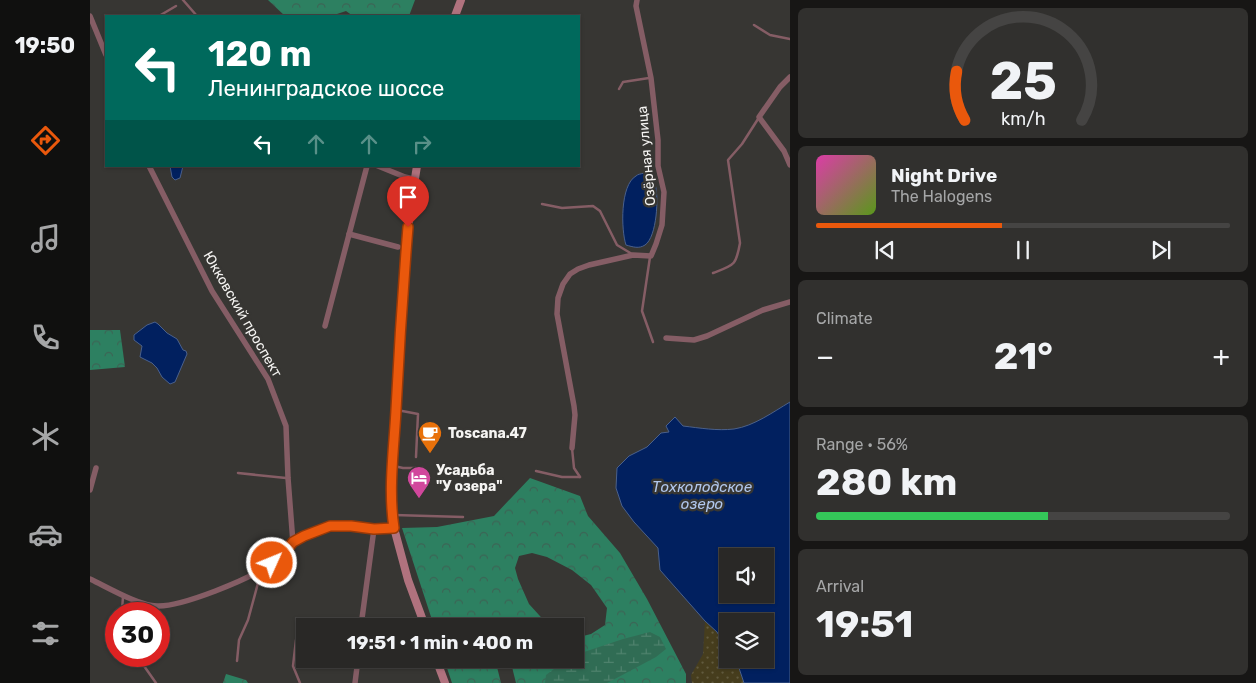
<!DOCTYPE html>
<meta charset="utf-8">
<style>
:root{--surface:#292826;--page:#31302e;--text:#f1f3f6;--muted:#a5a6a7;--line:#454443;--accent:#ea580c}
body{margin:0;font-family:Rubik,sans-serif;background:var(--page);color:var(--text);height:100vh;display:flex;flex-direction:column;font-size:19px;white-space:nowrap}
*{box-sizing:border-box;margin:0}
p{font-size:16px;color:var(--muted)}
.icon{flex:none;width:28px;height:28px;fill:none;stroke:currentColor;stroke-width:2;stroke-linecap:round;stroke-linejoin:round}
.map{position:relative;flex:1;overflow:hidden}
.drawer{display:flex;flex-direction:column;gap:8px;padding:8px;background:#171615;width:466px}
.drawer>*{flex:none}
.guide{position:absolute;left:15px;top:15px;width:475px;height:152px;border-radius:0px;box-shadow:0 1px 4px #0004,0 0 0 1px var(--line);background:#00695c;color:#fff;overflow:hidden}
.buttons{position:absolute;left:629px;top:548px;display:grid;gap:10px}
.buttons a{display:grid;place-items:center;width:55px;height:55px;border-radius:0px;background:var(--surface);box-shadow:0 1px 4px #0004,0 0 0 1px var(--line);font-size:25px}
.speed{position:absolute;left:15px;top:602px;display:flex;gap:10px;font-size:25px;font-weight:700;text-align:center}
.speed>*{display:grid;place-content:center;width:65px;height:65px;border-radius:50%;background:var(--surface);box-shadow:0 1px 4px #0004,0 0 0 1px var(--line);line-height:1}
.speed .limit{border:8px solid #d22;background:#fff;color:#111}
.pin{position:absolute;display:grid;place-items:center;width:42px;height:42px;color:#fff;margin:-51px -21px;border-radius:50% 50% 50% 0;rotate:-45deg;box-shadow:0 0 5px #0007}
.pin .icon{rotate:45deg}
.me{position:absolute;width:55px;margin:-28px;rotate:46deg;stroke-linejoin:round;filter:drop-shadow(0 0 4px #0008)}
.turn{display:flex;align-items:center;gap:18px;height:105px;padding:0 20px;font-size:22px}
.turn .icon{width:65px;height:65px;stroke-width:2.5}
.turn b{display:block;font-size:35px;line-height:42px}
.lanes{display:flex;align-items:center;height:48px;padding:0 20px;background:#0003;justify-content:center;gap:25px;direction:ltr}
.lanes .off{opacity:.35}
.big{font-size:38px;font-weight:700;line-height:1.1}
.drawer .card{flex:1;display:flex;flex-direction:column;justify-content:center;gap:8px;min-width:0;padding:0 18px;border-radius:8px;background:var(--page)}
.drawer .dial{align-items:center;gap:0}
.dial svg{height:130px;overflow:visible;fill:none;stroke:var(--line);stroke-width:7;stroke-linecap:round;text-anchor:middle}
.dial text{fill:var(--text);stroke:none}
.song{display:flex;align-items:center;gap:15px}
.cover{width:60px;height:60px;border-radius:8px;background:linear-gradient(135deg,hsl(320 70% 55%),hsl(90 70% 35%))}
.played{height:5px;border-radius:2px;background:linear-gradient(90deg,var(--accent) 45%,var(--line) 45%)}
.keys{display:flex;justify-content:space-around;direction:ltr}
.heat{display:flex;justify-content:space-between;align-items:center;font-size:28px;direction:ltr}
.charge{height:8px;border-radius:4px;background:linear-gradient(90deg,#34c759 56%,var(--line) 0)}
.trip{position:absolute;left:206px;top:618px;width:288px;height:50px;border-radius:0px;background:var(--surface);box-shadow:0 1px 4px #0004,0 0 0 1px var(--line);font-weight:700;line-height:50px;text-align:center}
main{display:flex;flex:1;min-height:0}
.tab-bar{display:flex;flex-direction:column;width:90px;justify-content:space-around;align-items:center;background:#10100f;color:var(--muted)}
.tab-bar .icon{width:35px;height:35px}
.tab-bar .on{color:var(--accent)}
.tab-bar b{font-size:22px;color:var(--text)}
.map>svg:first-child{display:block}
</style>
<main>
<nav class="tab-bar">
<b>19:50</b>
<svg class="icon on" aria-label="directions" viewBox="0 0 24 24"><path d="M12 3l9 9-9 9-9-9zM9 14v-3h6M13 9l2 2-2 2"/></svg>
<svg class="icon" aria-label="music" viewBox="0 0 24 24"><path d="M9 18V5l10-2v13"/><circle cx="6" cy="18" r="3"/><circle cx="16" cy="16" r="3"/></svg>
<svg class="icon" aria-label="phone" viewBox="0 0 24 24"><path d="M5 4h4l2 5-3 2q2 4 5 5l2-3 5 2v4C11 20 4 13 5 4z"/></svg>
<svg class="icon" aria-label="climate" viewBox="0 0 24 24"><path d="M12 3v18M4 7l16 10M4 17L20 7"/></svg>
<svg class="icon" aria-label="car" viewBox="0 0 24 24"><path d="M5 17H2v-5l4-1 3-4h7l3 4 3 1v5h-3M9 17h6M6 11h13"/><circle cx="7" cy="17" r="2"/><circle cx="17" cy="17" r="2"/></svg>
<svg class="icon" aria-label="filters" viewBox="0 0 24 24"><path d="M4 7h16M4 17h16"/><circle cx="9" cy="7" r="2"/><circle cx="15" cy="17" r="2"/></svg>
</nav>
<div class="map">
<svg width="700" height="683" viewBox="0 0 700 683">
<defs>
<pattern id="forest-crowns" width="20" height="18" patternUnits="userSpaceOnUse" patternTransform="scale(1.25)"><rect width="20" height="18" fill="#2d8061"/><path d="M2 6a3 3 0 1 1 6 0M12 15a3 3 0 1 1 6 0" fill="none" stroke="#3c6455"/></pattern>
<pattern id="wetland-marsh" width="20" height="14" patternUnits="userSpaceOnUse" patternTransform="scale(1.25)"><rect width="20" height="14" fill="#306c54"/><path d="M1 5h8M5 5V1M11 12h8M15 12V8" fill="none" stroke="#4f826d"/></pattern>
<pattern id="sand-dots" width="8" height="8" patternUnits="userSpaceOnUse" patternTransform="scale(1.25)"><rect width="8" height="8" fill="#463d1d"/><path d="M2 2h.1M6 6h.1" fill="none" stroke="#615a3e" stroke-width="1.8" stroke-linecap="round"/></pattern>
</defs>
<rect width="100%" height="100%" fill="#373633"/>
<!-- forest -->
<g fill="url(#forest-crowns)">
<polygon points="178,0 325,0 319,16 263,16 256,11 241,16 195,16"/>
<polygon points="0,330 30,330 35,367 0,370"/>
<polygon points="440,478 490,496 498,516 530,553 557,599 596,674 596,683 426,683 420,659 485,659 485,638 501,634 515,625 517,608 501,585 482,570 457,557 442,553 429,556 425,568 428,579 439,604 459,626 344,626 312,528 347,527 404,516"/>
<polygon points="354,659 405,659 411,683 362,683"/>
<polygon points="136,674 156,680 158,683 133,683"/>
</g>
<!-- wetland -->
<polygon fill="url(#wetland-marsh)" points="560,632 570,637 576,649 566,657 523,680 517,683 455,683 456,675 477,659 485,659 485,655 533,639"/>
<!-- sand -->
<path fill="url(#sand-dots)" d="M615 621C627 632 637 641 638 659H644L648 665 654 683H602L601 675 613 654Z"/>
<!-- water -->
<g fill="#01205f" stroke="#4a608b" fill-rule="evenodd">
<polygon points="80,166 93,166 90,178 85,180 82,177"/>
<path d="M554 173C559 176 562 178 565 184 569 196 567 237 555 245 549 249 543 247 536 245 531 230 530 185 546 176 548 174 551 174 554 173Z"/>
<polygon points="65,322 68,324 77,333 87,339 93,350 96,351 97,354 85,382 80,384 72,377 67,368 62,363 50,357 52,346 44,340 44,335 57,325"/>
<path d="M700 402V683H654L648 665 644 659H675V621H638L637 649 627 632 615 621 570 570 568 548 544 522 532 506 526 488 527 468 539 456 557 447 571 433 579 432 576 426 585 417 593 426C610 428 627 431 644 429 664 426 683 412 700 402ZM638 556H675V594H638Z"/>
</g>
<g fill="none" stroke-linecap="round" stroke-linejoin="round">
<!-- lane -->
<g stroke="#855d65" stroke-width="2.5">
<polyline points="93,0 107,16"/>
<polyline points="69,16 86,6"/>
<polyline points="664,25 680,35 700,39"/>
<polyline points="529,89 533,82 559,78"/>
<polyline points="452,204 472,208 503,206 510,211 527,245 542,254"/>
<polyline points="560,257 552,311 563,342"/>
<path d="M623 273C644 265 646 266 650 243L638 160 652 144 668 119"/>
<polyline points="307,410 328,414 326,457"/>
<polyline points="482,448 484,468 490,477"/>
<polyline points="304,466 313,468 333,468"/>
<polyline points="446,471 472,477 490,477"/>
<polyline points="148,473 196,478"/>
<polyline points="304,515 373,517"/>
<polyline points="33,614 32,610 33,597"/>
<polyline points="206,640 203,666 210,683"/>
<polyline points="47,656 66,683"/>
<polyline points="147,661 149,640 158,620 171,572"/>
</g>
<!-- street -->
<g stroke="#855d65" stroke-width="5.5">
<polyline points="0,16 16,55"/>
<polyline points="700,77 690,87 669,117 694,151 700,165"/>
<polyline points="59,166 122,291 178,379 196,426 198,478 203,543"/>
<polyline points="288,166 315,177 324,179"/>
<polyline points="259,234 308,247"/>
<polyline points="235,326 277,166"/>
<polyline points="576,338 604,340 617,336 673,310 700,302"/>
<polyline points="482,448 485,415 484,406 467,314 468,298 473,284 480,274 488,269 499,265 543,255 561,256 566,244 572,225 574,192 568,166 568,140 561,78 546,6 547,0"/>
<polyline points="0,490 6,468"/>
<path d="M0 579C17 587 49 606 67 606 91 607 161 579 180 564 189 558 195 550 202 543 209 537 231 527 240 526 254 523 268 527 282 529 289 530 297 529 304 528"/>
<polyline points="271,626 284,529"/>
<polyline points="265,683 268,659"/>
</g>
<!-- secondary -->
<g stroke="#b0727e" stroke-width="8">
<polyline points="365,16 371,0"/>
<polyline points="327,166 320,209 311,311 302,481 302,515 304,528 318,580 335,626"/>
<polyline points="346,659 355,683"/>
</g>
</g>
<g fill="none" stroke-linecap="round" stroke-linejoin="round">
<!-- route casing -->
<g stroke="#983908" stroke-width="12">
<path id="route" d="M182 563 195 552 203 542 214 536 240 526H261L284 529 304 528C298 489 304 449 306 410 309 349 313 288 318 227"/>
</g>
<!-- route -->
<use href="#route" stroke="#ea580c" stroke-width="9"/>
</g>
<!-- icons -->
<defs>
<g id="cafe-pin" transform="scale(1.25)"><path d="M0 17L-7.5 6A9.5 9.5 0 1 1 7.5 6Z" fill="#e8710a" stroke="#373633"/><path d="M-5.5-4.5H6V0H3Q3 3.5 0 3.5H-2.5Q-5.5 3.5-5.5 0ZM3-3.2v2h1.7v-2ZM-6 4.5H4V6H-6Z" fill="#fff"/></g>
<g id="hotel-pin" transform="scale(1.25)"><path d="M0 17L-7.5 6A9.5 9.5 0 1 1 7.5 6Z" fill="#d1479c" stroke="#373633"/><path d="M-6-4.5h1.5V1H6V5H4.5V3h-9V5H-6ZM-4 0a1.8 1.8 0 1 1 3.6 0ZM.5 0V-2.5h3Q6-2.5 6 0Z" fill="#fff"/></g>
</defs>
<g fill-rule="evenodd">
<use href="#cafe-pin" x="340" y="433"/>
<use href="#hotel-pin" x="329" y="478"/>
</g>
<g text-anchor="middle" stroke-width="5" stroke-linejoin="round" paint-order="stroke">
<!-- street labels -->
<g font-size="14" fill="#f5f4f2" stroke="#373633">
<text transform="translate(556 156) rotate(-95)" y="5">Озёрная улица</text>
<text transform="translate(153 314) rotate(60)" y="5">Юкковский проспект</text>
</g>
<!-- poi labels -->
<g font-size="14" font-weight="bold" fill="#f5f4f2" stroke="#373633" text-anchor="start">
<text x="358" y="438">Toscana.47</text>
<text x="346" y="475">Усадьба<tspan x="346" dy="16">"У озера"</tspan></text>
</g>
<!-- water labels -->
<g font-size="15" font-style="italic" fill="#b1c7ed" stroke="#373633">
<text x="612" y="492">Тохколодское<tspan x="612" dy="17">озеро</tspan></text>
</g>
</g>
</svg>
<div class="buttons">
<a><svg class="icon" aria-label="sound" viewBox="0 0 24 24"><path d="M4 9h4l5-4v14l-5-4H4zM17 9q2 3 0 6"/></svg></a>
<a><svg class="icon" aria-label="layers" viewBox="0 0 24 24"><path d="M12 4l9 5-9 5-9-5zM3 14l9 5 9-5"/></svg></a>
</div>
<div class="speed"><div class="limit">30</div></div>
<div class="pin" style="left:318px;top:227px;background:#d93025"><svg class="icon" aria-label="arrive" viewBox="0 0 24 24"><path d="M6 21V4h12l-3 4 3 4H6"/></svg></div>
<svg class="me" style="left:182px;top:563px" viewBox="-20 -20 40 40"><circle r="17" fill="#ea580c" stroke="#fff" stroke-width="3"/><path d="M0-11L8 9 0 5-8 9z" fill="#fff"/></svg>
<div class="trip">19:51 · 1 min · 400 m</div>
<div class="guide">
<div class="turn"><svg class="icon" aria-label="left" viewBox="0 0 24 24"><path d="M17 20v-9H6M10 6l-5 5 5 5"/></svg><div><b>120 m</b>Ленинградское шоссе</div></div>
<div class="lanes"><svg class="icon" aria-label="left" viewBox="0 0 24 24"><path d="M17 20v-9H6M10 6l-5 5 5 5"/></svg><svg class="icon off" aria-label="ahead" viewBox="0 0 24 24"><path d="M12 20V5M6 11l6-6 6 6"/></svg><svg class="icon off" aria-label="ahead" viewBox="0 0 24 24"><path d="M12 20V5M6 11l6-6 6 6"/></svg><svg class="icon off" aria-label="right" viewBox="0 0 24 24"><path d="M7 20v-9h11M14 6l5 5-5 5"/></svg></div>
</div>
</div>
<section class="drawer">
<div class="card dial"><svg viewBox="0 0 100 80">
<path d="M14 69A42 42 0 1 1 86 69"/>
<path d="M14 69A42 42 0 0 1 9 39" stroke="#ea580c"/>
<text x="50" y="56" font-size="32" font-weight="700">25</text>
<text x="50" y="72" font-size="11">km/h</text>
</svg></div>
<div class="card">
<div class="song"><i class="cover"></i><div><b>Night Drive</b><p>The Halogens</p></div></div>
<div class="played"></div>
<div class="keys"><svg class="icon" aria-label="previous" viewBox="0 0 24 24"><path d="M18 5L8 12l10 7zM5 5v14"/></svg><svg class="icon" aria-label="pause" viewBox="0 0 24 24"><path d="M8 5v14M16 5v14"/></svg><svg class="icon" aria-label="next" viewBox="0 0 24 24"><path d="M6 5l10 7-10 7zM19 5v14"/></svg></div>
</div>
<div class="card"><p>Climate</p>
<div class="heat"><a>−</a><b class="big">21°</b><a>+</a></div>
</div>
<div class="card"><p>Range · 56%</p><b class="big">280 km</b><div class="charge"></div></div>
<div class="card"><p>Arrival</p><b class="big">19:51</b></div>
</section>
</main>
